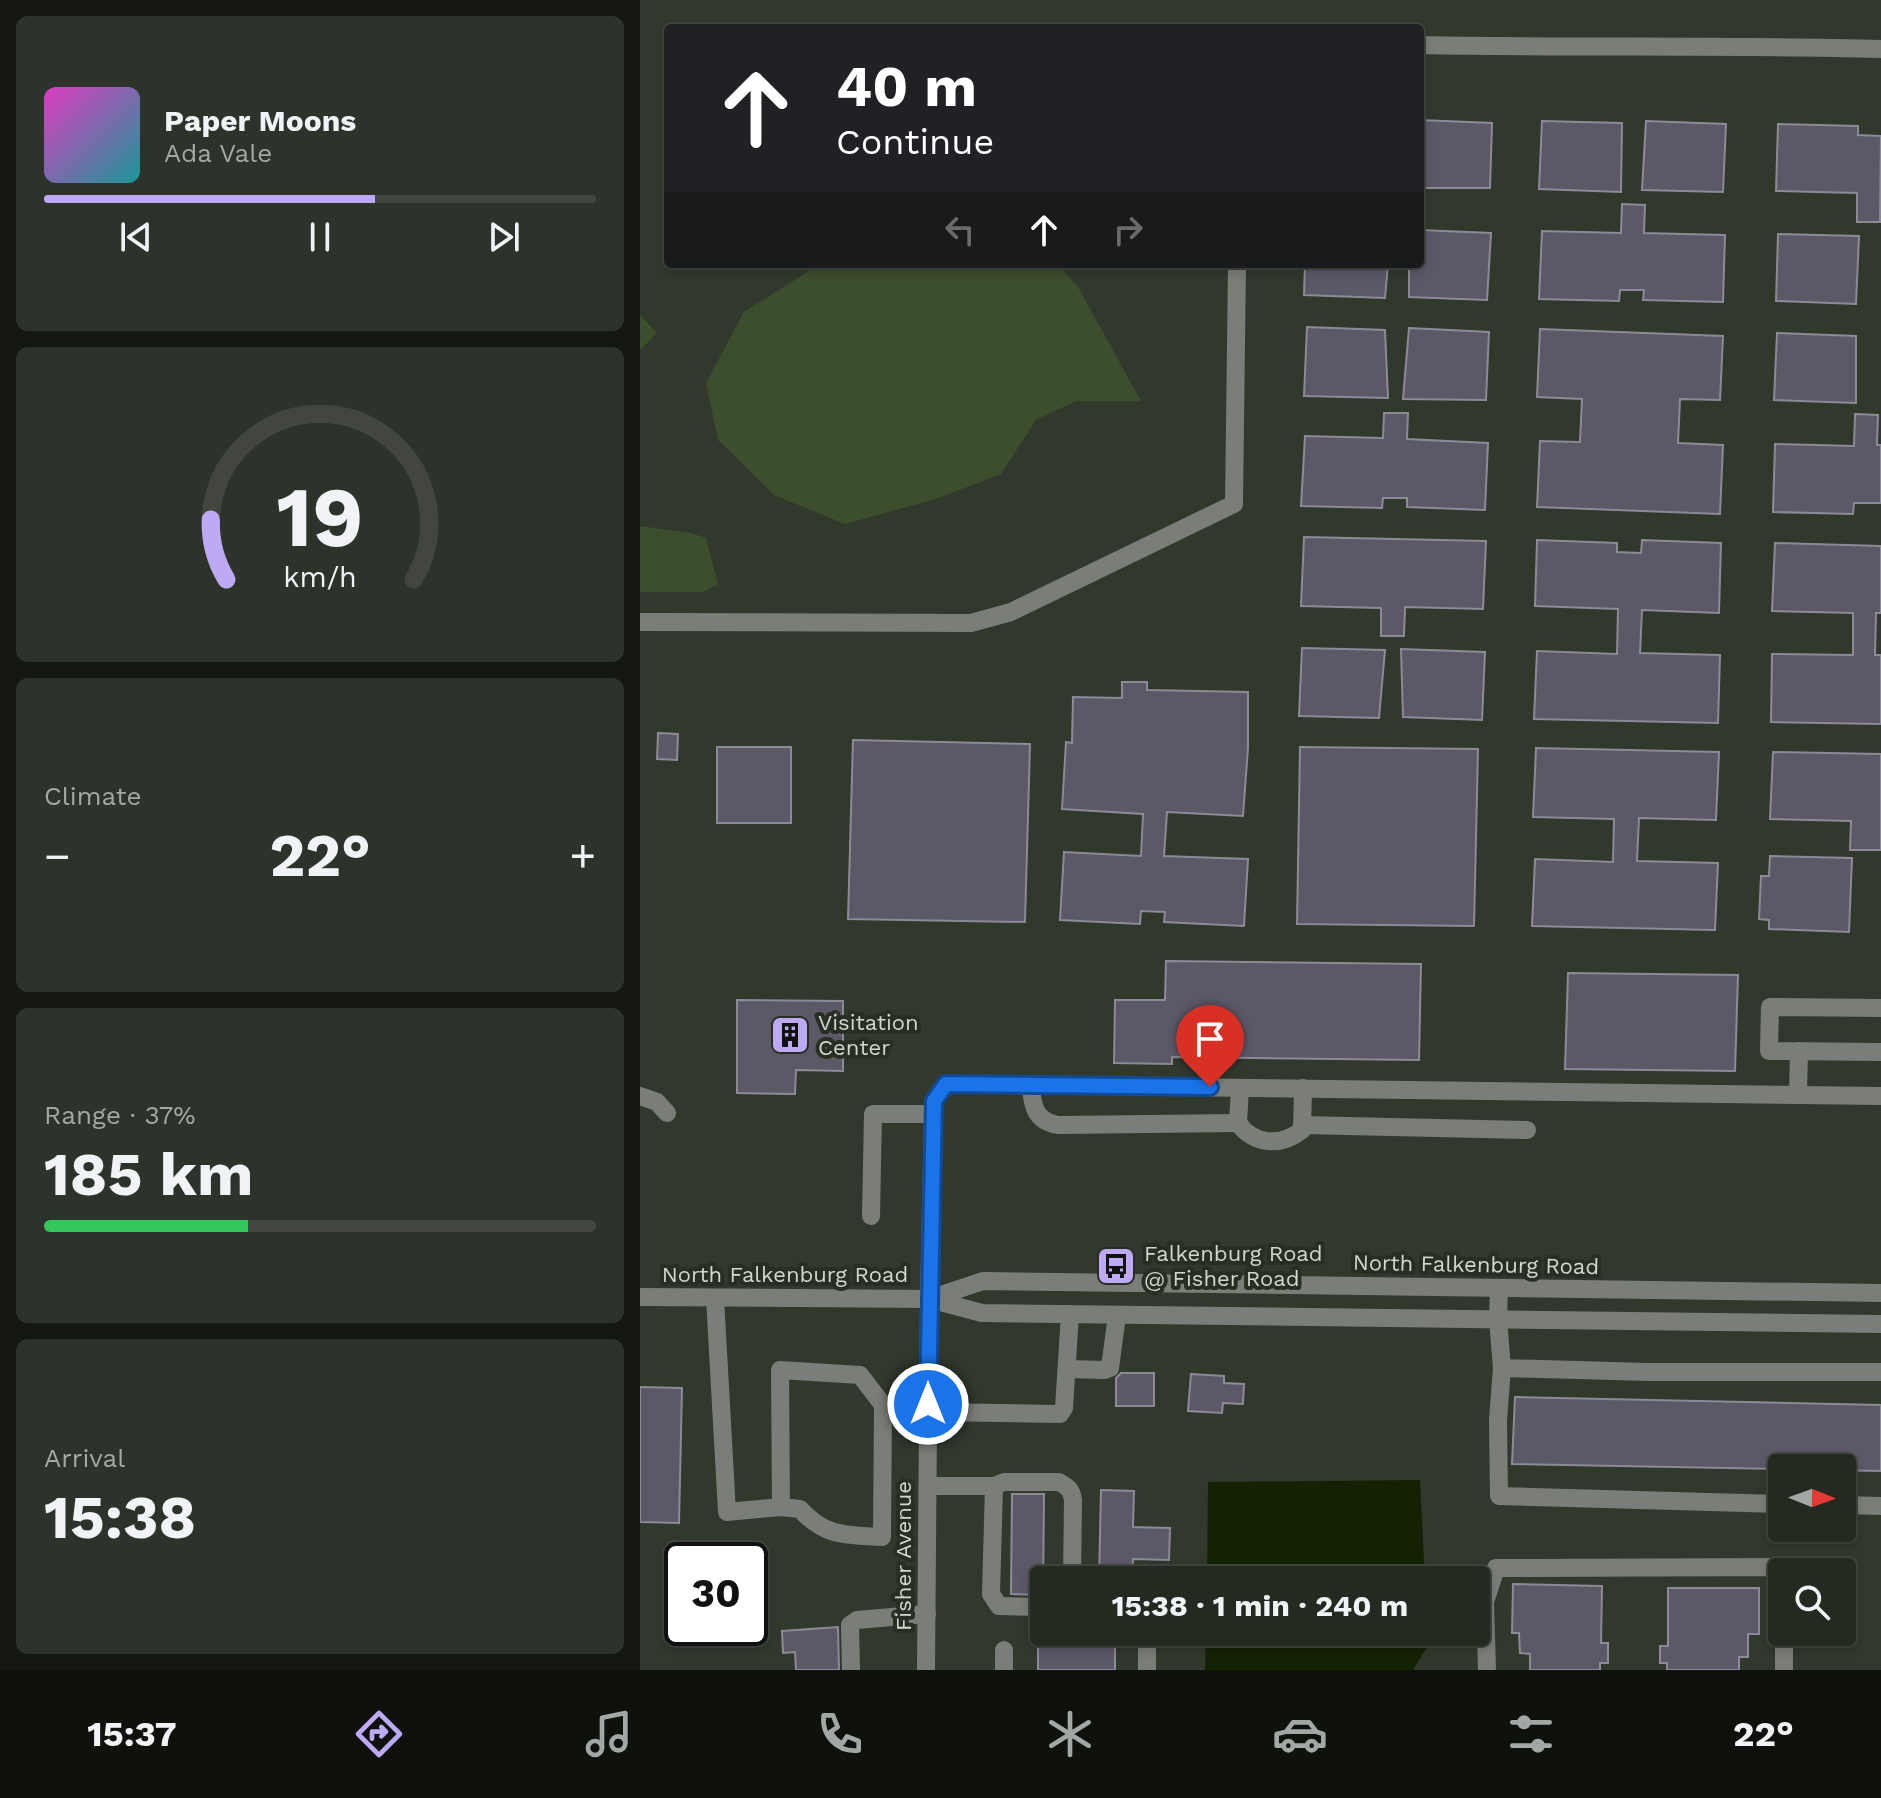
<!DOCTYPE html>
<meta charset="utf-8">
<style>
:root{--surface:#252a21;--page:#2d322a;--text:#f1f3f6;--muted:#a3a7a5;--line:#42463f;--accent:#bea9f4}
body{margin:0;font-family:"Work Sans",sans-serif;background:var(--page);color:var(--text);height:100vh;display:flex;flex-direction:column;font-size:30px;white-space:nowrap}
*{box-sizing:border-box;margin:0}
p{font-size:26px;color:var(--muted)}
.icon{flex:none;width:44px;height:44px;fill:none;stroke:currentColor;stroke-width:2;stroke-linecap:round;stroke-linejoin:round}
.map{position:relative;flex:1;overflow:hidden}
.drawer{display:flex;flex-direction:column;gap:16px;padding:16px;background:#141712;width:640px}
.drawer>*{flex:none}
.banner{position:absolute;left:24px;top:24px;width:760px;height:244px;border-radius:8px;box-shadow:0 4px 12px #0003,0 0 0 2px var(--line);background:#202124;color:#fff;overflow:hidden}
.needle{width:52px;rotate:91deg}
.buttons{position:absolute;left:1128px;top:1454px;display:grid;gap:16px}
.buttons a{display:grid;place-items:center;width:88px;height:88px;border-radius:8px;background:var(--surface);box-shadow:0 4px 12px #0003,0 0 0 2px var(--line);font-size:40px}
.speed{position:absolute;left:24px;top:1542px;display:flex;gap:16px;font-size:40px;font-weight:700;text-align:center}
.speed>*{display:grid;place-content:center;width:104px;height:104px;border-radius:50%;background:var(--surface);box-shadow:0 4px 12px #0003,0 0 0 2px var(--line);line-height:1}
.speed .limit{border:4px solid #111;border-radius:12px;background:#fff;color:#111}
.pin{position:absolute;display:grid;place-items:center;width:68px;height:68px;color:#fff;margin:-82px -34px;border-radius:50% 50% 50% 0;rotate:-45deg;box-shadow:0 0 8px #0007}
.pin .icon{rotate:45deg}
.me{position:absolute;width:88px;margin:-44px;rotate:0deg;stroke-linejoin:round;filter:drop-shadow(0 0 6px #0008)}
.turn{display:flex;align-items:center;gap:28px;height:168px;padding:0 40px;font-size:36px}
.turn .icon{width:104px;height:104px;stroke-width:2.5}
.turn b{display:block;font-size:56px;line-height:68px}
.lanes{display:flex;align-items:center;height:76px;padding:0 40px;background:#0003;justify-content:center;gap:40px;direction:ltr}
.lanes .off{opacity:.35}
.big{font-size:60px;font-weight:700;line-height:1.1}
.drawer .tile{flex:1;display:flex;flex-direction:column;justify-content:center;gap:12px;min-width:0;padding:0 28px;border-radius:12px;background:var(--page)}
.drawer .dial{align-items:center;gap:0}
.dial svg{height:208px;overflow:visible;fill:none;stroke:var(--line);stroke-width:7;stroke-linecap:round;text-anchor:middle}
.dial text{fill:var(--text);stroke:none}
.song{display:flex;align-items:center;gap:24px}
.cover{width:96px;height:96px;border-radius:12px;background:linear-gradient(135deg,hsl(310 70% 55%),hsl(180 70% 35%))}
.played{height:8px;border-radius:4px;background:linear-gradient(90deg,var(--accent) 60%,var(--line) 60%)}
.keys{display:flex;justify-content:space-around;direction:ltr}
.heat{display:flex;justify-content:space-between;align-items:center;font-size:44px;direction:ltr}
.charge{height:12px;border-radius:6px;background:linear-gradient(90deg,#34c759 37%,var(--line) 0)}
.trip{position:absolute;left:390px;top:1566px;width:460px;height:80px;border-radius:8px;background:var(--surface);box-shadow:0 4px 12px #0003,0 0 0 2px var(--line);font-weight:700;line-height:80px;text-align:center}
.dock{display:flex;height:128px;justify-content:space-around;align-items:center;background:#0f110d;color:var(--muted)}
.dock .icon{width:56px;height:56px}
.dock .on{color:var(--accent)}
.dock b{font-size:36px;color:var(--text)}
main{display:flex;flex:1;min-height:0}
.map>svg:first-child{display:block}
</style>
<main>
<section class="drawer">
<div class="tile">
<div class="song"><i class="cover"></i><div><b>Paper Moons</b><p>Ada Vale</p></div></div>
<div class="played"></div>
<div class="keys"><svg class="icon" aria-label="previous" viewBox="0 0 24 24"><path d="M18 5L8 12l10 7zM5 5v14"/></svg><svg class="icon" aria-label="pause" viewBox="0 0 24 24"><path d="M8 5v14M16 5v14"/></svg><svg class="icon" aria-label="next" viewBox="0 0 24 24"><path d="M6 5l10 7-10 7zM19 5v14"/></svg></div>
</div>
<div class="tile dial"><svg viewBox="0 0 100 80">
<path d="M14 69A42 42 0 1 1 86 69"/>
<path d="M14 69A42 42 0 0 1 8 46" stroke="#bea9f4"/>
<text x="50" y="56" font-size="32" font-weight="700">19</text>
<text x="50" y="72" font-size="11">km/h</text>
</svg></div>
<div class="tile"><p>Climate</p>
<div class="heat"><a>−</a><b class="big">22°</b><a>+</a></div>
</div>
<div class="tile"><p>Range · 37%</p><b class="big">185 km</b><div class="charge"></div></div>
<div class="tile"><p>Arrival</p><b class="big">15:38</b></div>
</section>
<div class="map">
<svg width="1241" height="1670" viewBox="0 0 1241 1670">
<rect width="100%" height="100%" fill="#31382c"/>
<!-- green -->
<g fill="#3d4e2d">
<polygon points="180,264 416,264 437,285 501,401 436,401 396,420 361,474 296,499 205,524 134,495 78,440 66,383 104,312"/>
<polygon points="0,315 17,333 0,350"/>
<polygon points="0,526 51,533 66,538 78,584 63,592 0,592"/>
</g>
<!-- water -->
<g fill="#142204">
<polygon points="780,1480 785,1580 567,1580 568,1482"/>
<polygon points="566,1632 788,1632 789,1644 773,1670 565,1670"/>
</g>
<!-- building -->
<g fill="#5c5866" stroke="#8d8a98" stroke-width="2">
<polygon points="780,120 852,123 850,188 780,188"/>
<polygon points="902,121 982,123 981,192 899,189"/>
<polygon points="1006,121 1086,124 1083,192 1002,190"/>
<polygon points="1138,124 1218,126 1218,135 1241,136 1240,222 1217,222 1217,193 1136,191"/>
<polygon points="982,204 1005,205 1004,233 1085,235 1083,302 1003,300 1004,290 980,290 979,301 899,299 902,231 981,233"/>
<polygon points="780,230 851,233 847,300 769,297 769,264 780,264"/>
<polygon points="1138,234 1219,236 1216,304 1136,301"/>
<polygon points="665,264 748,264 745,298 664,295"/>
<polygon points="667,327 745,330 748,398 664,396"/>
<polygon points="769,328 849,332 846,400 763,399"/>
<polygon points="900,329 1083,336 1080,400 1040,399 1038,443 1083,445 1080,514 897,507 900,441 940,442 942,399 897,397"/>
<polygon points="1137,333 1216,336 1216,403 1134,400"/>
<polygon points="744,413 768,413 767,439 848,443 845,510 767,507 767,498 743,498 742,508 661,506 665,436 743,438"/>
<polygon points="1215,414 1238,415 1237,445 1241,445 1241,503 1214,503 1213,514 1133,512 1135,444 1214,446"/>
<polygon points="664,537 846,541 843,609 765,607 764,636 741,636 741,608 661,606"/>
<polygon points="897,540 977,543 977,552 1001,553 1002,540 1081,543 1079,613 1002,610 1000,653 1080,655 1078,723 894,719 897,651 977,654 978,609 895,606"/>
<polygon points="1135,543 1241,546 1241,613 1236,613 1235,655 1241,655 1241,724 1131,722 1132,654 1213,655 1213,613 1132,611"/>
<polygon points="662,648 745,650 739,718 659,716"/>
<polygon points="761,649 845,652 842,720 763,717"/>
<polygon points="482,682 507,682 507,690 608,692 608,748 603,816 527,812 524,856 608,859 604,926 524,922 525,912 501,911 500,924 420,920 424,852 501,856 503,814 422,809 426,742 432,743 433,697 482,698"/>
<polygon points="18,733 38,734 37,760 17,759"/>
<polygon points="213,740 390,744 385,922 208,919"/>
<rect x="77" y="747" width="74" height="76"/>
<polygon points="660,747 838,749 834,926 657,924"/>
<polygon points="896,748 1079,752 1076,820 999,818 997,861 1078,863 1075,930 892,926 895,859 973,862 974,819 893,817"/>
<polygon points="1133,752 1241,754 1241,850 1210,850 1211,821 1130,819"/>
<polygon points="1130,856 1212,858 1209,932 1129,929 1129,920 1119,919 1121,876 1129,876"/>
<polygon points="526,961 781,964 779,1060 532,1057 532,1064 474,1063 475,1000 525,1000"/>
<polygon points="928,973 1098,975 1095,1071 925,1069"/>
<polygon points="97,1000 203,1001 203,1071 156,1070 155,1094 97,1093"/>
<polygon points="481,1373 514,1373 514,1406 476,1406 476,1378"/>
<polygon points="551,1374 584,1376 584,1383 604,1384 603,1404 583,1403 582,1413 548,1411"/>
<polygon points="0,1387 42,1388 39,1523 0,1522"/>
<polygon points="875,1397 1241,1405 1241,1471 872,1464"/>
<polygon points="461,1490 494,1491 493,1527 530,1528 529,1560 493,1559 492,1580 459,1580"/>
<polygon points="372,1494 404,1494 403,1595 371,1594"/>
<polygon points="873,1584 962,1586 961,1643 968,1643 968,1663 960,1663 960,1670 890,1670 890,1654 880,1653 879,1633 872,1633"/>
<polygon points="1028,1588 1119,1588 1119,1634 1108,1634 1108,1657 1099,1657 1099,1670 1027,1670 1027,1663 1020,1663 1020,1646 1028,1646"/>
<polygon points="198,1627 199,1670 156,1670 155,1652 143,1653 142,1631"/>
<rect x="398" y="1632" width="77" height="38"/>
</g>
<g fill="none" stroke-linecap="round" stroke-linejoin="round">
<!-- minor -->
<g stroke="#7b7e78" stroke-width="18">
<path d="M780 45C934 48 1087 45 1241 49"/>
<polyline points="0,622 331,623 371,612 594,504 597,264"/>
<polyline points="1241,1008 1130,1007 1129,1051 1241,1052"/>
<path d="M391 1085C392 1106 395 1121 418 1125L598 1123"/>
<path d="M600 1088 598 1123C614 1145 641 1147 662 1130L663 1088"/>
<polyline points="1158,1095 1159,1051"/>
<polyline points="0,1096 17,1102 27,1113"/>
<polyline points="662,1125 887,1130"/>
<polyline points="231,1216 233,1114 293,1114"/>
<polyline points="859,1288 858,1319 862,1368 1008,1372 1241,1372"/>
<polyline points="0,1297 289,1299 342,1313 1241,1324"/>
<path d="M75 1298 87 1512 141 1507 160 1509C185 1537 206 1535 242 1537L243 1405 220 1375 140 1370 141 1507"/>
<polyline points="289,1299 343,1281 1241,1293"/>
<polyline points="862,1368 858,1420 859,1496 1142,1504"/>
<polyline points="427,1369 465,1370 470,1368 477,1315"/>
<polyline points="243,1405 288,1404"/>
<polyline points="288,1412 420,1414 424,1408 430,1314"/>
<path d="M288 1486H354L364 1482H419C428 1487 432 1490 433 1500L432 1580"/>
<polyline points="354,1486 351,1594 359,1606 404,1607"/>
<polyline points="1202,1505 1241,1506"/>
<polyline points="1144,1632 1144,1670"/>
<polyline points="364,1650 364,1670"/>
<polyline points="211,1670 210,1625 217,1620 287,1614"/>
<polyline points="286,1670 289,1299 293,1114 294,1101 306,1084 1241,1096"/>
<polyline points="507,1670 507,1643"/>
<polyline points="847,1670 845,1602 856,1568 1144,1567 1144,1572"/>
</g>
</g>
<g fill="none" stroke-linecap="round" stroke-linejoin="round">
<!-- route casing -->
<g stroke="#114b97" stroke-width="20">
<polyline id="route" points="288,1404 294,1101 306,1084 570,1087"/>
</g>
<!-- route -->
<use href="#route" stroke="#1a73e8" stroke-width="14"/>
</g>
<!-- icons -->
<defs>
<g id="building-square" transform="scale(2)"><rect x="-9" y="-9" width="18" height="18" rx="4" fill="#bea9f4" stroke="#282e22"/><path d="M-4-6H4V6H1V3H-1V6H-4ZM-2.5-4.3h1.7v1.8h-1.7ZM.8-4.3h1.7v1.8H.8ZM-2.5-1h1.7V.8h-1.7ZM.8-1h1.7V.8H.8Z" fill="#111"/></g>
<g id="bus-square" transform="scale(2)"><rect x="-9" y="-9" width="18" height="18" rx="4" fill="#bea9f4" stroke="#282e22"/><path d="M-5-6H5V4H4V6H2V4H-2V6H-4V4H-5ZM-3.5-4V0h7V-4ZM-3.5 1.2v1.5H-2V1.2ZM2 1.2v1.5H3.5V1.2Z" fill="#111"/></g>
</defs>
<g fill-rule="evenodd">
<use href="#building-square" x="150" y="1035"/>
<use href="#bus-square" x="476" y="1266"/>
</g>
<g text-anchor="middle" stroke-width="8" stroke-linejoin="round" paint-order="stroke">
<!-- poi labels -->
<g font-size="22" fill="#d2d6cf" stroke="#282e22" text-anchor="start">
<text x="178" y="1030">Visitation<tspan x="178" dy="25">Center</tspan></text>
<text x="504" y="1261">Falkenburg Road<tspan x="504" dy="25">@ Fisher Road</tspan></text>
</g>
<!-- street labels -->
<g font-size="22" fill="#d2d6cf" stroke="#282e22">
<text transform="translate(836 1264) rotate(1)" y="8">North Falkenburg Road</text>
<text x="145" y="1282">North Falkenburg Road</text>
<text transform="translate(263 1556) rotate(-90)" y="8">Fisher Avenue</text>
</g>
</g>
</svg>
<div class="buttons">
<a><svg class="needle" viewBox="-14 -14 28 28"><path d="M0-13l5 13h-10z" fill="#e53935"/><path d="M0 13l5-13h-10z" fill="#a3a7a5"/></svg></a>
<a><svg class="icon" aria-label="search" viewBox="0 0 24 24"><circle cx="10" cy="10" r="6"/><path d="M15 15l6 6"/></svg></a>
</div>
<div class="speed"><div class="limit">30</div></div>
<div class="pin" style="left:570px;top:1087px;background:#d93025"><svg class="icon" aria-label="arrive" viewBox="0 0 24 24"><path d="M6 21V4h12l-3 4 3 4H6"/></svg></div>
<svg class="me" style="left:288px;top:1404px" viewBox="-20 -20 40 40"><circle r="17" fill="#1a73e8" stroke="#fff" stroke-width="3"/><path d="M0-11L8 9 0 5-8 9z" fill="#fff"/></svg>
<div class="trip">15:38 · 1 min · 240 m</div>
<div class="banner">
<div class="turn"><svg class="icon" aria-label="ahead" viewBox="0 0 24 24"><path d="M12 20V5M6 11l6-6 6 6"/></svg><div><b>40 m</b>Continue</div></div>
<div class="lanes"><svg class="icon off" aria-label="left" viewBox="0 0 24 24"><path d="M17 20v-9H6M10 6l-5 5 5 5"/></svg><svg class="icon" aria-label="ahead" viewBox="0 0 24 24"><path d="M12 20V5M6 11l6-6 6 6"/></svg><svg class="icon off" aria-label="right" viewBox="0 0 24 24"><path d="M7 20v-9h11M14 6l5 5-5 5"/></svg></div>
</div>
</div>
</main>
<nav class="dock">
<b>15:37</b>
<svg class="icon on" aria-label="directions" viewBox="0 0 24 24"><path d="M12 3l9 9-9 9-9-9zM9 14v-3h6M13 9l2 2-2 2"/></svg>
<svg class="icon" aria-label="music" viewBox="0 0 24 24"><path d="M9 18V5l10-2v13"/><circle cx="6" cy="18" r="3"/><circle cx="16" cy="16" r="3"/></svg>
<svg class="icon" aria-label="phone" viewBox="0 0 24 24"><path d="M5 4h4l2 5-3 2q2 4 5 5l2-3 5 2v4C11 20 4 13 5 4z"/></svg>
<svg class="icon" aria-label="climate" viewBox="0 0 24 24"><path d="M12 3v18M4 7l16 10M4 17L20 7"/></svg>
<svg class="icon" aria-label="car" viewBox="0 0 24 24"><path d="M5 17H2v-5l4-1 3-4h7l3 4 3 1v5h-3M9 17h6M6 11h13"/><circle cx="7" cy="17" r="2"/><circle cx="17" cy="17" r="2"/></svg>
<svg class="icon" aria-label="filters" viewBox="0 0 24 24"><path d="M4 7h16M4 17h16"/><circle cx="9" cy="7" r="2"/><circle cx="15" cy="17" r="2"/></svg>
<b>22°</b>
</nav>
